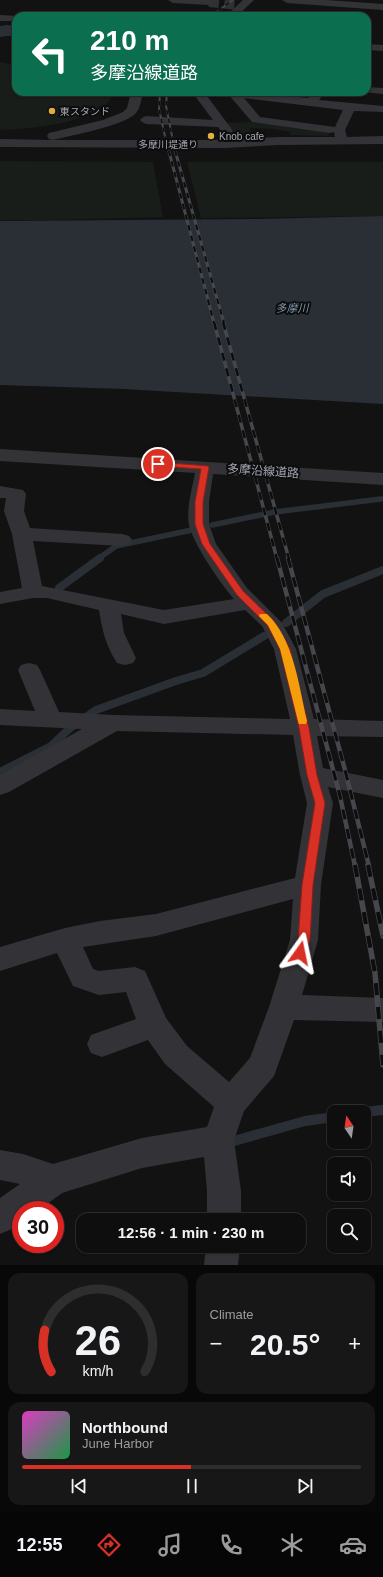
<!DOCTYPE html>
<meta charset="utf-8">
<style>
:root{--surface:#0e0e0e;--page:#171717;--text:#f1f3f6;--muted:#9b9c9e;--line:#2e2e2e;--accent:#d93025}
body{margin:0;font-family:Arial,"Noto Sans JP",sans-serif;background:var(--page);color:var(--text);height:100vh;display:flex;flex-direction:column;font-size:15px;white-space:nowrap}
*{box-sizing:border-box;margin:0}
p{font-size:13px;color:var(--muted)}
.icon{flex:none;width:22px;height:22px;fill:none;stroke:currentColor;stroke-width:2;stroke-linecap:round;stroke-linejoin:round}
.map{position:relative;height:1265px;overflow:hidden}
.sheet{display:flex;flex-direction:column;gap:8px;padding:8px;background:#080808;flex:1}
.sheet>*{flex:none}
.guide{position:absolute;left:12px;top:12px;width:359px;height:84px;border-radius:12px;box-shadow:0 1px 3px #0004,0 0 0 1px var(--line);background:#0b6e4f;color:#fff;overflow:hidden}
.needle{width:26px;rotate:347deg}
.tools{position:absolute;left:327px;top:1105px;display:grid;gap:8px}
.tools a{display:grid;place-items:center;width:44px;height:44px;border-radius:8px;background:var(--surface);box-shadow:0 1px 3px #0004,0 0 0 1px var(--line);font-size:20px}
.speed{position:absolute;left:12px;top:1201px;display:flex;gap:8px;font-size:20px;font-weight:700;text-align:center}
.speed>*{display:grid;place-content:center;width:52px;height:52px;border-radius:50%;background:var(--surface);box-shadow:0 1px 3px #0004,0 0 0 1px var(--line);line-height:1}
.speed .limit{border:6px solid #d22;background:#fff;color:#111}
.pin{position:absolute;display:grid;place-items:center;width:34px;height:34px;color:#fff;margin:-17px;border:2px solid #fff;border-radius:50%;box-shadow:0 1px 4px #0007}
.me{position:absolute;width:44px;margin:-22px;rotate:12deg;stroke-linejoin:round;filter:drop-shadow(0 0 3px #0008)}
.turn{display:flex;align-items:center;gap:14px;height:84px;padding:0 12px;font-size:18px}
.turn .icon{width:52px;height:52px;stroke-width:2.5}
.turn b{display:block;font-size:28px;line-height:34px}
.big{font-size:30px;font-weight:600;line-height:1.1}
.sheet .widget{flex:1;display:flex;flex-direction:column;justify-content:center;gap:6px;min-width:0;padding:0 14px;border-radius:12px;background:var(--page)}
.sheet .dial{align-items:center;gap:0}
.dial svg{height:104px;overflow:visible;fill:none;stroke:var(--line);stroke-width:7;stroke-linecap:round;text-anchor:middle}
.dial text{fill:var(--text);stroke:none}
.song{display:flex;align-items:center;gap:12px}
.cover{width:48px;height:48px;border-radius:6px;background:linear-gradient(135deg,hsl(310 70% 55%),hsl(140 70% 35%))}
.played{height:4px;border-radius:2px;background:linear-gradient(90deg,var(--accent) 50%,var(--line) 50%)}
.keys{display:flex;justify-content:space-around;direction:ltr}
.heat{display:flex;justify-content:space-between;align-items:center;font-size:22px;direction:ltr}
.sheet .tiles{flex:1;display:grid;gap:8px;grid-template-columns:1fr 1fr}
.widget:last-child{grid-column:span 2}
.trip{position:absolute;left:76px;top:1213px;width:230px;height:40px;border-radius:12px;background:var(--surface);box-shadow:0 1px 3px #0004,0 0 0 1px var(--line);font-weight:600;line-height:40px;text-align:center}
.tab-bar{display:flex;height:64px;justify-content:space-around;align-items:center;background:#060606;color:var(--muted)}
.tab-bar .icon{width:28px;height:28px}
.tab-bar .current{color:var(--accent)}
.tab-bar b{font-size:18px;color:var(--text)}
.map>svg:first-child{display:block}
</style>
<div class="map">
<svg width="383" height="1265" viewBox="0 0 383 1265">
<rect width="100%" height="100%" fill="#121213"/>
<!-- green -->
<g fill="#181d19">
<path d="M0 62 16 65V92H114C112 96 110 101 107 103 85 124 30 129 0 130Z"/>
<polygon points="252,122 320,129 329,133 328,136 291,135 290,132 273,129 249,128 252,134 259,137 240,138 225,123"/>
<polygon points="0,161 153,162 163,217 51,220 0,220"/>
<polygon points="187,162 383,162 383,216 201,218"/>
</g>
<!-- water -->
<g fill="#292f35">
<polygon points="6,25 16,26 16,35 0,37 0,26"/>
<polygon points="383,216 383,404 124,389 0,385 0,221 258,219"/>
</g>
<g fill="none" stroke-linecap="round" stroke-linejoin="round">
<!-- stream-far2 -->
<g stroke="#292f35" stroke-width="5.5">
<polyline points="212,525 275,512 381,499"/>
<polyline points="98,559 116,546 192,530"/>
</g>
<!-- stream-far1 -->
<g stroke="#292f35" stroke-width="8">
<polyline points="59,588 100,558"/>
<polyline points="286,623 323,594 383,570"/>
<polyline points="0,772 51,746 69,729 96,710 176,681 203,673 264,636"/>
</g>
<!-- stream -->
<g stroke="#292f35" stroke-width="10">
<polyline points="364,1112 383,1110"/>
<polyline points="234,1141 305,1121 334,1117"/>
</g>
<!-- minor-tunnel -->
<polyline stroke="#2f3033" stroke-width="10" stroke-dasharray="10 5.5" stroke-linecap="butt" points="209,2 239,5"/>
<!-- minor -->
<g fill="#333337" fill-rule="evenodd">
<polygon points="168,0 212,0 214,2 209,5 173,3"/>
<polygon points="243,0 254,0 237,16 226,16"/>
<polygon points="282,0 326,0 383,4 383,10 287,3"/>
<polygon points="81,13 119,13 124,16 76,16"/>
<polygon points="0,15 19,16 16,16 16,21 0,21"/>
<polygon points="367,44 383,45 383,51 367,50"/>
<polygon points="367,87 383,88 383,94 363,92 367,92"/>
<path d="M131 92H143C141 99 141 107 136 113 124 126 72 135 53 140H224L279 137H335L334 132 330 133 252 122 228 94 230 92H247L308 98 313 92H325L319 100 383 106V112L354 111 345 130 347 137 383 136V144L279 145 224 148 0 147V139L53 140 49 139 47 136 49 133 103 120 123 112 127 108ZM244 98 343 110 335 127 260 117Z"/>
<polygon points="192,92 204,92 233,131 231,134 223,134 218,127 146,124 142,122 140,120 142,118 146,116 213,120"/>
<path d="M0 449 383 473V485L213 474 209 502V524L216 544 247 588 282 623 296 649 314 719 383 721V737L317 736 323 768 383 780V798L328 787 333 803 321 885 318 940 302 995 383 998V1022L294 1020 274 1076 244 1111 234 1140 241 1191V1220H207V1191L204 1157 142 1168 62 1193 39 1210H21V1223L12 1229 0 1234V1198L20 1184 0 1180V1150L23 1154 53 1164 142 1138 207 1127 214 1107 165 1064 148 1040 102 1057 91 1053 87 1044 91 1035 136 1019 126 992 99 995 73 986 57 953 0 971V947L65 928 100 921 156 914 295 878 307 803 300 775 293 735 117 731 9 792 0 795V775L82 729 0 725V709L35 711 18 670 21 665 29 663 37 665 40 670 59 712 113 715 290 719 274 649 262 626 245 610 164 624 121 614 124 633 136 658 133 663 125 665 117 663C106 646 102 630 99 610L47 598H33L0 604V592L22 588 12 534 4 511 6 498H0V486L23 490 26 494 24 511 30 528 122 534 129 536 132 540 129 544 122 546 33 541 42 586 164 610 234 599C220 583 194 545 189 525 186 509 192 489 195 473L0 461ZM293 899 290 940 269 1007 250 1058 229 1082 187 1046 166 1018 145 971 135 967 99 971 93 969 83 947 156 936Z"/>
<polygon points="206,1246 240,1246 238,1265 204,1265"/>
</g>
<!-- rail-far4 casing -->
<g stroke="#46474c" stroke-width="2">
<g id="rail-far4">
<polyline points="211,16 233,0"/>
<polyline points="160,92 159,109 166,141"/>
<polyline points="167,92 166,106 173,141"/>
</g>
</g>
<!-- rail-far3 casing -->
<g stroke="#46474c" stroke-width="3">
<g id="rail-far3">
<polyline points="166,140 214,323"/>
<polyline points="172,140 224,323"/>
</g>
</g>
<!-- rail-far2 casing -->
<g stroke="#46474c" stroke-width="3.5">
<g id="rail-far2">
<polyline points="214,322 277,559"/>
<polyline points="223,322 289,559"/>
</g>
</g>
<!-- rail-far1 casing -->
<g stroke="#46474c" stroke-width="4.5">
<g id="rail-far1">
<polyline points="277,558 340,796 355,866"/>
<polyline points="288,558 345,770 369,866"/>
</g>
</g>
<!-- rail casing -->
<g stroke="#46474c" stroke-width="5.5">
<g id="rail">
<polyline points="355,865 375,973 383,1065"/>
<polyline points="368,865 383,936"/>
</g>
</g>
<!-- rail-far4 -->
<use href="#rail-far4" stroke="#0d0d0e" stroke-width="1.5" stroke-dasharray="4.5" stroke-linecap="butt"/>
<!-- rail-far3 -->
<use href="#rail-far3" stroke="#0d0d0e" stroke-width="2" stroke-dasharray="5.5" stroke-linecap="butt"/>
<!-- rail-far2 -->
<use href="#rail-far2" stroke="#0d0d0e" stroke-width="2.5" stroke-dasharray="8" stroke-linecap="butt"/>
<!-- rail-far1 -->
<use href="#rail-far1" stroke="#0d0d0e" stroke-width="3" stroke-dasharray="10" stroke-linecap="butt"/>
<!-- rail -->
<use href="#rail" stroke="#0d0d0e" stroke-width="4" stroke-dasharray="12" stroke-linecap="butt"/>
</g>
<!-- route -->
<polygon fill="#d93025" stroke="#8d1f18" points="158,462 208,466 209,467 203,502 203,524 210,544 243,591 274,621 290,649 309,728 317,775 325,803 313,885 310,940 304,957 300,958 296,957 294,953 298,940 302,885 315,803 307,775 299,728 280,649 267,625 237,595 202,544 195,524 195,502 201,469 155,466 155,463"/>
<!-- slow -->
<path fill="#f59e0b" d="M260 614H267C294 639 299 687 307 721L306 724H299L298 721 280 649 268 625 259 616Z"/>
<!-- markers -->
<g fill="#dfb03d" stroke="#0d0d0e" stroke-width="1.5">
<circle cx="52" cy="111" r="4"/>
<circle cx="211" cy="136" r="4"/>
</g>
<g text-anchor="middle" stroke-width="4" stroke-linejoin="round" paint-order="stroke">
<!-- far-poi labels -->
<g font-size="10" fill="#a4a8b2" stroke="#0d0d0e" text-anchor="start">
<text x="60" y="115">東スタンド</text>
<text x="219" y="140">Knob cafe</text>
</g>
<!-- far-street labels -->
<g font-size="10" fill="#a4a8b2" stroke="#0d0d0e">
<text x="168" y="148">多摩川堤通り</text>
</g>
<!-- far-water labels -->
<g font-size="11" font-style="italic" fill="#7e94aa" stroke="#0d0d0e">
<text x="292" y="312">多摩川</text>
</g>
<!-- street labels -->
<g font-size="12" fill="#a4a8b2" stroke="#0d0d0e">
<text transform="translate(263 471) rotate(4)" y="4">多摩沿線道路</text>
</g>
</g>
</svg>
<div class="tools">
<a><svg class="needle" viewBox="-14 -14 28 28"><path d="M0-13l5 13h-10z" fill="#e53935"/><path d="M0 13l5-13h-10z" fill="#9b9c9e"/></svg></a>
<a><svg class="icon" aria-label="sound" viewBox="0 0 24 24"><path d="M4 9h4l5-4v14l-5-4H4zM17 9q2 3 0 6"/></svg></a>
<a><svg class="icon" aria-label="search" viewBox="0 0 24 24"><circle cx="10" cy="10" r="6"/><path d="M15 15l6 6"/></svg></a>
</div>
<div class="speed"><div class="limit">30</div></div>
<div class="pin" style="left:158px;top:464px;background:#d93025"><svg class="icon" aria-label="arrive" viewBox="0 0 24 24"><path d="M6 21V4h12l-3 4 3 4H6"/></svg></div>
<svg class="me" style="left:300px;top:953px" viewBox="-20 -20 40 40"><path d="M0-17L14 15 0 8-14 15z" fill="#d93025" stroke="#fff" stroke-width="4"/></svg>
<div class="trip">12:56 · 1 min · 230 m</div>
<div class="guide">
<div class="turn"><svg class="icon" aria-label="left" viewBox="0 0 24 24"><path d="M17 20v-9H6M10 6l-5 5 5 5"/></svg><div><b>210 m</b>多摩沿線道路</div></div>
</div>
</div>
<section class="sheet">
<div class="tiles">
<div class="widget dial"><svg viewBox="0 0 100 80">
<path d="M14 69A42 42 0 1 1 86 69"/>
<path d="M14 69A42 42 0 0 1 9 37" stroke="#d93025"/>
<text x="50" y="56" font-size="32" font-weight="700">26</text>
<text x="50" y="72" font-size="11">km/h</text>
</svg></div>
<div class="widget"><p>Climate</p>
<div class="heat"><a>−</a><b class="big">20.5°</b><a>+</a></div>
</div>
<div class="widget">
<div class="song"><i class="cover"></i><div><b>Northbound</b><p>June Harbor</p></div></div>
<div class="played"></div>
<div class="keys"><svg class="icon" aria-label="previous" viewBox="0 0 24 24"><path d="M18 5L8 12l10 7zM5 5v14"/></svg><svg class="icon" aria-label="pause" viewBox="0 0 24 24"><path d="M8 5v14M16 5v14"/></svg><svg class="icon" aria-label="next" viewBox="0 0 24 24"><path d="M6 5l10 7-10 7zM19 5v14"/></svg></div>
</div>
</div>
</section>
<nav class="tab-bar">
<b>12:55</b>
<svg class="icon current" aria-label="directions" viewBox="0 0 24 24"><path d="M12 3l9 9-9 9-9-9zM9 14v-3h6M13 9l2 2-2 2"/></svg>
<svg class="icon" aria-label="music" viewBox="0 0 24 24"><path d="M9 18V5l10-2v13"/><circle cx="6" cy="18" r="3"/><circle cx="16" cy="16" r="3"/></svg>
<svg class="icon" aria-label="phone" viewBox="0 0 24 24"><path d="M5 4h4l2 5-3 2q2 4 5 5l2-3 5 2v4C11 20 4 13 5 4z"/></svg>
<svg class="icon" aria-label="climate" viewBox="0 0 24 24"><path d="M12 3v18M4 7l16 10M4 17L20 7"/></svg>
<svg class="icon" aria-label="car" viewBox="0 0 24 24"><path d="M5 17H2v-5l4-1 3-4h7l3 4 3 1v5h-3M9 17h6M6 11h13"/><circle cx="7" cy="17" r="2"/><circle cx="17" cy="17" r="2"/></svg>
</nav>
